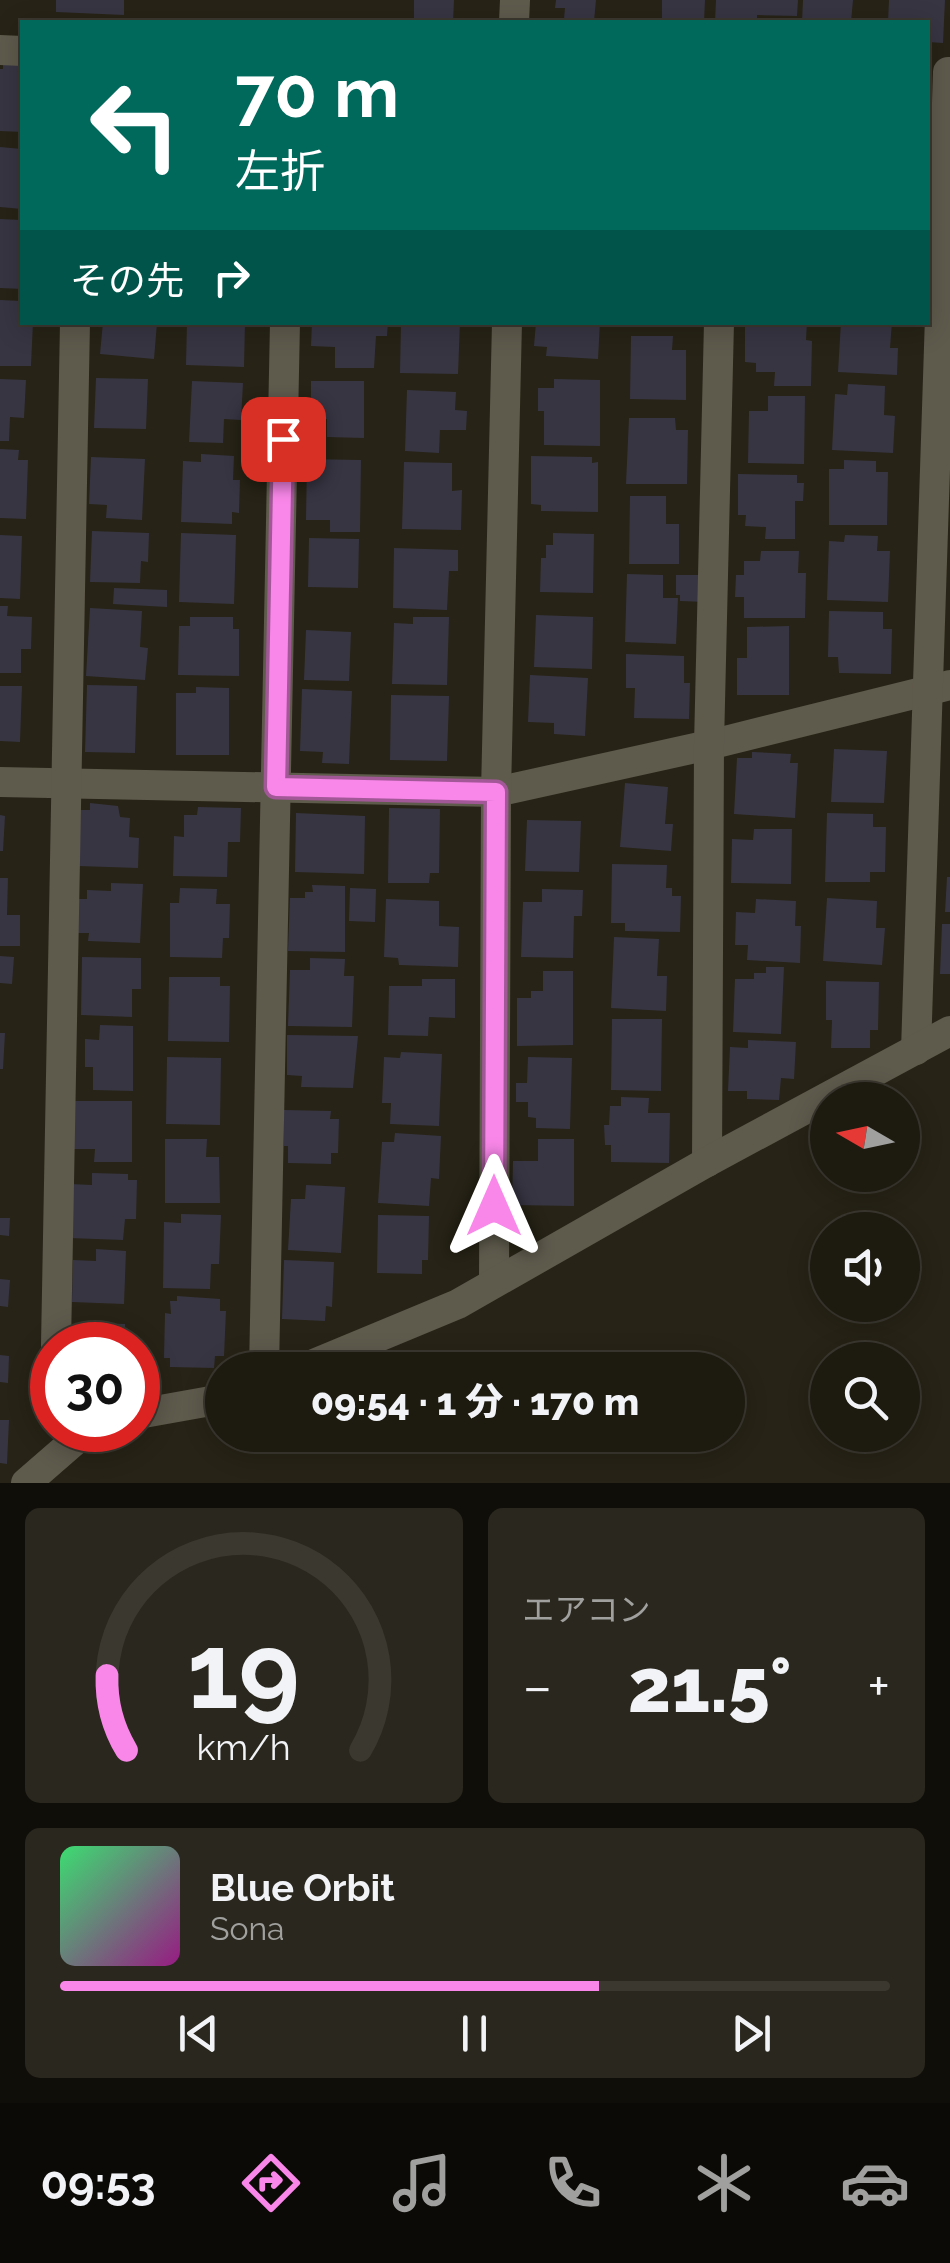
<!DOCTYPE html>
<html lang="ja">
<meta charset="utf-8">
<style>
:root{--surface:#1d1a10;--page:#2a271e;--text:#f1f3f6;--muted:#a0a19f;--line:#3b3830;--accent:#f987e9}
body{margin:0;font-family:Raleway,"Noto Sans JP",sans-serif;background:var(--page);color:var(--text);height:100vh;display:flex;flex-direction:column;font-size:38px;white-space:nowrap}
*{box-sizing:border-box;margin:0}
p{font-size:32px;color:var(--muted)}
.icon{flex:none;width:55px;height:55px;fill:none;stroke:currentColor;stroke-width:2;stroke-linecap:round;stroke-linejoin:round}
.map{position:relative;height:1483px;overflow:hidden}
.side{display:flex;flex-direction:column;gap:25px;padding:25px;background:#100e09;flex:1}
.side>*{flex:none}
.top-card{position:absolute;left:20px;top:20px;width:910px;height:305px;border-radius:0px;box-shadow:0 5px 25px #0003,0 0 0 2px var(--line);background:#00695c;color:#fff;overflow:hidden}
.needle{width:65px;rotate:279deg}
.tools{position:absolute;left:810px;top:1082px;display:grid;gap:20px}
.tools a{display:grid;place-items:center;width:110px;height:110px;border-radius:50%;background:var(--surface);box-shadow:0 5px 25px #0003,0 0 0 2px var(--line);font-size:50px}
.speed{position:absolute;left:30px;top:1322px;display:flex;gap:20px;font-size:50px;font-weight:700;text-align:center}
.speed>*{display:grid;place-content:center;width:130px;height:130px;border-radius:50%;background:var(--surface);box-shadow:0 5px 25px #0003,0 0 0 2px var(--line);line-height:1}
.speed .limit{border:15px solid #d22;background:#fff;color:#111}
.pin{position:absolute;display:grid;place-items:center;width:85px;height:85px;color:#fff;margin:-42px;border-radius:20px;box-shadow:0 5px 15px #0006}
.me{position:absolute;width:110px;margin:-55px;rotate:0deg;stroke-linejoin:round;filter:drop-shadow(0 0 8px #0008)}
.turn{display:flex;align-items:center;gap:35px;height:210px;padding:0 50px;font-size:45px}
.turn .icon{width:130px;height:130px;stroke-width:2.5}
.turn b{display:block;font-size:70px;line-height:85px}
.then{display:flex;align-items:center;height:95px;padding:0 50px;background:#0003;gap:20px;font-size:38px}
.big{font-size:75px;font-weight:800;line-height:1.1}
.side .widget{flex:1;display:flex;flex-direction:column;justify-content:center;gap:15px;min-width:0;padding:0 35px;border-radius:15px;background:var(--page)}
.side .dial{align-items:center;gap:0}
.dial svg{height:260px;overflow:visible;fill:none;stroke:var(--line);stroke-width:7;stroke-linecap:round;text-anchor:middle}
.dial text{fill:var(--text);stroke:none}
.song{display:flex;align-items:center;gap:30px}
.cover{width:120px;height:120px;border-radius:15px;background:linear-gradient(135deg,hsl(140 70% 55%),hsl(310 70% 35%))}
.played{height:10px;border-radius:5px;background:linear-gradient(90deg,var(--accent) 65%,var(--line) 65%)}
.keys{display:flex;justify-content:space-around;direction:ltr}
.heat{display:flex;justify-content:space-between;align-items:center;font-size:55px;direction:ltr}
.side .tiles{flex:1;display:grid;gap:25px;grid-template-columns:1fr 1fr}
.widget:last-child{grid-column:span 2}
.trip{position:absolute;left:205px;top:1352px;width:540px;height:100px;border-radius:50px;background:var(--surface);box-shadow:0 5px 25px #0003,0 0 0 2px var(--line);font-weight:800;line-height:100px;text-align:center}
.menu{display:flex;height:160px;justify-content:space-around;align-items:center;background:#0c0a06;color:var(--muted)}
.menu .icon{width:70px;height:70px}
.menu .selected{color:var(--accent)}
.menu b{font-size:45px;color:var(--text)}
.map>svg:first-child{display:block}
</style>
<div class="map">
<svg width="950" height="1483" viewBox="0 0 950 1483">
<rect width="100%" height="100%" fill="#272316"/>
<!-- building -->
<g fill="#373542">
<polygon points="56,0 124,0 124,15 56,12"/>
<polygon points="414,0 454,0 453,22 414,22"/>
<polygon points="556,0 596,0 594,21 564,19 565,8 555,8"/>
<polygon points="662,0 705,0 704,22 662,22"/>
<polygon points="716,0 798,0 797,16 757,15 757,22 715,22"/>
<polygon points="803,0 853,0 851,22 802,22"/>
<polygon points="889,0 945,0 943,43 928,42 928,22 888,22"/>
<polygon points="3,62 22,63 22,132 0,131 0,69 3,69"/>
<polygon points="0,147 22,149 22,209 0,207"/>
<polygon points="0,219 22,220 22,289 0,288"/>
<polygon points="0,300 22,301 22,322 33,322 31,366 0,366"/>
<polygon points="103,322 157,323 154,359 100,354"/>
<polygon points="187,322 245,322 244,367 186,365"/>
<polygon points="312,322 388,322 387,336 376,336 374,368 335,368 335,347 311,346"/>
<polygon points="401,322 460,322 458,374 400,373"/>
<polygon points="536,322 600,322 598,359 546,356 547,347 534,346"/>
<polygon points="745,322 807,322 806,340 812,341 811,386 774,386 775,372 756,372 756,363 745,362"/>
<polygon points="841,322 892,322 890,348 898,348 897,375 838,372"/>
<polygon points="631,336 673,336 672,350 686,350 686,400 630,399"/>
<polygon points="96,378 148,379 146,429 94,428"/>
<polygon points="0,379 26,380 24,418 10,417 9,441 0,441"/>
<polygon points="554,379 600,380 600,446 544,445 544,411 538,411 538,388 554,388"/>
<polygon points="192,381 243,383 241,420 224,419 223,443 189,442"/>
<polygon points="311,381 364,381 364,438 327,437 327,419 311,419"/>
<polygon points="848,384 885,386 884,415 895,416 893,453 832,450 835,394 847,395"/>
<polygon points="407,390 456,392 455,410 467,411 466,430 440,430 439,453 405,451"/>
<polygon points="768,396 805,396 804,464 748,463 749,411 768,411"/>
<polygon points="629,418 675,418 676,430 688,430 687,484 626,484"/>
<polygon points="0,449 19,450 18,460 28,460 26,519 0,518"/>
<polygon points="201,454 234,456 233,480 240,480 239,513 232,512 232,524 181,522 183,461 201,462"/>
<polygon points="531,456 592,457 592,463 598,462 598,512 541,511 541,505 531,504"/>
<polygon points="91,457 145,459 142,520 106,518 107,505 89,504"/>
<polygon points="307,459 361,460 360,532 330,532 330,520 306,520"/>
<polygon points="844,460 876,461 876,472 888,472 887,525 829,525 829,469 844,469"/>
<polygon points="404,462 452,463 452,491 462,490 461,530 402,529"/>
<polygon points="738,474 797,475 797,483 804,483 803,501 795,501 795,539 765,539 766,527 745,526 746,515 738,515"/>
<polygon points="630,496 666,496 666,524 679,524 679,564 629,564"/>
<polygon points="92,531 149,533 148,562 141,561 140,583 90,582"/>
<polygon points="181,533 236,535 234,604 179,602"/>
<polygon points="553,533 594,534 593,593 540,592 541,558 546,558 546,545 553,545"/>
<polygon points="0,535 22,536 20,599 0,598"/>
<polygon points="845,535 878,536 877,551 890,551 888,602 827,600 829,541 844,542"/>
<polygon points="309,538 359,539 358,588 308,587"/>
<polygon points="394,548 458,550 458,571 449,571 447,610 393,608"/>
<polygon points="761,551 799,551 798,573 806,573 805,618 744,618 744,597 735,597 736,575 744,575 744,561 760,561"/>
<polygon points="627,574 663,575 663,598 678,598 676,644 625,642"/>
<polygon points="676,575 707,575 706,602 680,601 680,595 676,595"/>
<polygon points="114,588 167,590 167,607 113,604"/>
<polygon points="0,606 8,606 7,616 32,617 31,649 21,649 21,673 0,673"/>
<polygon points="90,608 142,611 140,647 148,648 145,680 86,676"/>
<polygon points="829,611 883,612 883,629 892,629 891,674 839,673 838,657 828,657"/>
<polygon points="536,615 593,617 592,669 534,667"/>
<polygon points="190,617 233,617 233,629 239,629 239,676 178,675 179,626 190,626"/>
<polygon points="413,617 449,617 447,685 392,684 394,623 413,624"/>
<polygon points="789,626 789,695 737,695 737,658 747,658 747,627"/>
<polygon points="306,630 351,632 349,681 304,680"/>
<polygon points="626,654 684,656 684,683 690,683 689,719 634,718 635,688 626,688"/>
<polygon points="530,675 588,678 585,736 554,734 554,723 528,722"/>
<polygon points="87,685 137,686 135,753 85,752"/>
<polygon points="0,686 22,686 20,742 0,741"/>
<polygon points="196,687 229,688 229,755 176,755 176,693 196,693"/>
<polygon points="302,689 352,691 349,764 322,763 323,752 300,751"/>
<polygon points="391,695 449,696 447,761 390,760"/>
<polygon points="834,749 887,751 884,803 831,802"/>
<polygon points="752,752 791,754 790,763 798,763 795,818 734,814 737,758 752,758"/>
<polygon points="625,783 668,787 665,824 673,824 671,851 620,847"/>
<polygon points="90,803 118,806 120,817 130,818 129,837 139,838 138,868 78,866 80,810 90,810"/>
<polygon points="198,807 241,808 240,842 228,842 227,877 173,876 174,836 184,837 184,815 197,815"/>
<polygon points="389,808 440,809 439,873 430,873 429,883 388,883"/>
<polygon points="296,813 365,816 364,874 295,872"/>
<polygon points="827,813 873,814 873,827 886,827 885,872 870,872 870,882 825,882"/>
<polygon points="0,815 5,816 3,851 0,851"/>
<polygon points="527,820 581,821 579,872 525,871"/>
<polygon points="754,829 792,829 791,884 731,883 732,839 753,840"/>
<polygon points="612,864 667,865 666,888 672,888 672,896 681,896 680,932 625,931 625,923 611,923"/>
<polygon points="947,877 950,877 950,912 945,912"/>
<polygon points="0,878 8,878 7,915 20,915 20,946 0,946"/>
<polygon points="111,883 143,884 140,943 88,941 89,933 76,933 77,899 87,899 87,890 111,891"/>
<polygon points="312,885 345,886 345,952 288,951 290,898 305,898 305,892 313,892"/>
<polygon points="180,888 217,889 216,904 230,904 229,938 223,938 222,958 170,957 170,903 179,903"/>
<polygon points="350,888 376,889 375,922 349,921"/>
<polygon points="542,889 583,890 582,916 574,916 573,958 521,957 523,902 542,902"/>
<polygon points="827,898 877,901 876,928 885,928 882,965 823,961"/>
<polygon points="386,899 439,901 439,926 459,927 458,967 399,965 398,958 384,957"/>
<polygon points="756,899 796,901 795,926 801,926 800,963 747,960 748,945 735,945 736,912 755,913"/>
<polygon points="942,924 950,924 950,974 940,974"/>
<polygon points="614,937 659,939 657,976 667,976 666,1011 611,1008"/>
<polygon points="0,956 14,957 12,984 0,983"/>
<polygon points="82,957 141,958 141,989 132,989 132,1017 81,1015"/>
<polygon points="310,958 345,959 344,976 354,976 352,1027 288,1026 290,970 310,970"/>
<polygon points="766,967 784,967 781,1034 733,1032 735,979 754,979 754,973 766,973"/>
<polygon points="543,971 573,971 573,1045 517,1046 517,998 531,998 531,991 543,991"/>
<polygon points="169,977 220,977 220,986 230,986 229,1042 168,1041"/>
<polygon points="422,979 455,979 455,1018 429,1017 428,1036 388,1035 389,986 422,986"/>
<polygon points="826,981 879,982 878,1030 870,1030 870,1048 831,1048 832,1020 826,1020"/>
<polygon points="612,1019 662,1019 661,1091 611,1090"/>
<polygon points="100,1025 133,1026 133,1091 93,1090 93,1067 85,1067 85,1039 99,1040"/>
<polygon points="0,1033 5,1033 3,1069 0,1069"/>
<polygon points="287,1035 358,1036 353,1088 301,1087 302,1076 287,1075"/>
<polygon points="748,1040 796,1042 794,1079 781,1078 779,1100 747,1099 747,1091 728,1091 730,1047 748,1048"/>
<polygon points="401,1052 442,1054 439,1126 390,1124 391,1103 382,1103 384,1057 400,1058"/>
<polygon points="167,1057 221,1058 220,1125 166,1124"/>
<polygon points="528,1057 572,1058 570,1129 536,1128 536,1118 528,1117 528,1102 516,1102 516,1083 527,1083"/>
<polygon points="621,1097 649,1098 648,1113 670,1113 669,1163 611,1162 611,1145 605,1145 604,1125 609,1125 610,1106 621,1106"/>
<polygon points="74,1101 132,1101 132,1162 94,1162 95,1149 73,1149"/>
<polygon points="284,1110 331,1111 330,1119 339,1119 338,1153 331,1153 331,1164 288,1163 288,1146 284,1146"/>
<polygon points="395,1133 441,1136 439,1179 431,1178 429,1206 378,1203 382,1142 394,1142"/>
<polygon points="165,1139 207,1139 206,1157 219,1157 220,1203 165,1203"/>
<polygon points="538,1139 574,1139 574,1206 512,1205 513,1161 538,1161"/>
<polygon points="92,1173 128,1174 128,1180 137,1180 136,1219 125,1219 123,1240 69,1238 70,1184 92,1185"/>
<polygon points="306,1185 345,1187 341,1253 288,1250 291,1199 305,1199"/>
<polygon points="181,1214 221,1215 219,1264 211,1264 210,1289 163,1288 164,1222 181,1223"/>
<polygon points="378,1215 429,1216 428,1260 422,1260 422,1274 377,1273"/>
<polygon points="0,1218 10,1218 9,1236 0,1235"/>
<polygon points="96,1249 126,1251 124,1304 72,1302 73,1260 96,1261"/>
<polygon points="284,1260 334,1262 332,1307 326,1306 325,1321 282,1319"/>
<polygon points="0,1279 10,1280 8,1307 0,1306"/>
<polygon points="177,1296 220,1299 220,1311 226,1311 224,1356 215,1356 214,1368 170,1367 170,1358 164,1358 165,1313 171,1314 170,1301 177,1301"/>
<polygon points="96,1323 125,1324 125,1345 62,1345 62,1333 95,1333"/>
<polygon points="0,1355 9,1356 8,1383 0,1382"/>
<polygon points="0,1420 9,1420 7,1464 0,1463"/>
</g>
<g fill="none" stroke-linecap="round" stroke-linejoin="round">
<!-- street -->
<g stroke="#5e5a4c" stroke-width="30">
<polyline points="514,22 515,0"/>
<polyline points="0,50 22,51"/>
<polyline points="0,782 496,792 709,745 950,685"/>
<polyline points="916,1050 948,72"/>
<polyline points="707,1162 709,745 719,322"/>
<polyline points="494,1282 496,792 507,322"/>
<polyline points="56,1345 75,322"/>
<polyline points="264,1370 285,322"/>
<polyline points="299,1370 458,1304 707,1162 950,1031"/>
<polyline points="138,1414 222,1399"/>
<polyline points="26,1483 87,1430"/>
</g>
</g>
<g fill="none" stroke-linecap="round" stroke-linejoin="round">
<!-- route casing -->
<g stroke="#a25897" stroke-width="25">
<polyline id="route" points="283,439 276,787 496,792 494,1206"/>
</g>
<!-- route -->
<use href="#route" stroke="#f987e9" stroke-width="18"/>
</g>
</svg>
<div class="tools">
<a><svg class="needle" viewBox="-14 -14 28 28"><path d="M0-13l5 13h-10z" fill="#e53935"/><path d="M0 13l5-13h-10z" fill="#a0a19f"/></svg></a>
<a><svg class="icon" aria-label="sound" viewBox="0 0 24 24"><path d="M4 9h4l5-4v14l-5-4H4zM17 9q2 3 0 6"/></svg></a>
<a><svg class="icon" aria-label="search" viewBox="0 0 24 24"><circle cx="10" cy="10" r="6"/><path d="M15 15l6 6"/></svg></a>
</div>
<div class="speed"><div class="limit">30</div></div>
<div class="pin" style="left:283px;top:439px;background:#d93025"><svg class="icon" aria-label="arrive" viewBox="0 0 24 24"><path d="M6 21V4h12l-3 4 3 4H6"/></svg></div>
<svg class="me" style="left:494px;top:1206px" viewBox="-20 -20 40 40"><path d="M0-17L14 15 0 8-14 15z" fill="#f987e9" stroke="#fff" stroke-width="4"/></svg>
<div class="trip">09:54 · 1 分 · 170 m</div>
<div class="top-card">
<div class="turn"><svg class="icon" aria-label="left" viewBox="0 0 24 24"><path d="M17 20v-9H6M10 6l-5 5 5 5"/></svg><div><b>70 m</b>左折</div></div>
<div class="then">その先<svg class="icon" aria-label="right" viewBox="0 0 24 24"><path d="M7 20v-9h11M14 6l5 5-5 5"/></svg></div>
</div>
</div>
<section class="side">
<div class="tiles">
<div class="widget dial"><svg viewBox="0 0 100 80">
<path d="M14 69A42 42 0 1 1 86 69"/>
<path d="M14 69A42 42 0 0 1 8 46" stroke="#f987e9"/>
<text x="50" y="56" font-size="32" font-weight="700">19</text>
<text x="50" y="72" font-size="11">km/h</text>
</svg></div>
<div class="widget"><p>エアコン</p>
<div class="heat"><a>−</a><b class="big">21.5°</b><a>+</a></div>
</div>
<div class="widget">
<div class="song"><i class="cover"></i><div><b>Blue Orbit</b><p>Sona</p></div></div>
<div class="played"></div>
<div class="keys"><svg class="icon" aria-label="previous" viewBox="0 0 24 24"><path d="M18 5L8 12l10 7zM5 5v14"/></svg><svg class="icon" aria-label="pause" viewBox="0 0 24 24"><path d="M8 5v14M16 5v14"/></svg><svg class="icon" aria-label="next" viewBox="0 0 24 24"><path d="M6 5l10 7-10 7zM19 5v14"/></svg></div>
</div>
</div>
</section>
<nav class="menu">
<b>09:53</b>
<svg class="icon selected" aria-label="directions" viewBox="0 0 24 24"><path d="M12 3l9 9-9 9-9-9zM9 14v-3h6M13 9l2 2-2 2"/></svg>
<svg class="icon" aria-label="music" viewBox="0 0 24 24"><path d="M9 18V5l10-2v13"/><circle cx="6" cy="18" r="3"/><circle cx="16" cy="16" r="3"/></svg>
<svg class="icon" aria-label="phone" viewBox="0 0 24 24"><path d="M5 4h4l2 5-3 2q2 4 5 5l2-3 5 2v4C11 20 4 13 5 4z"/></svg>
<svg class="icon" aria-label="climate" viewBox="0 0 24 24"><path d="M12 3v18M4 7l16 10M4 17L20 7"/></svg>
<svg class="icon" aria-label="car" viewBox="0 0 24 24"><path d="M5 17H2v-5l4-1 3-4h7l3 4 3 1v5h-3M9 17h6M6 11h13"/><circle cx="7" cy="17" r="2"/><circle cx="17" cy="17" r="2"/></svg>
</nav>
